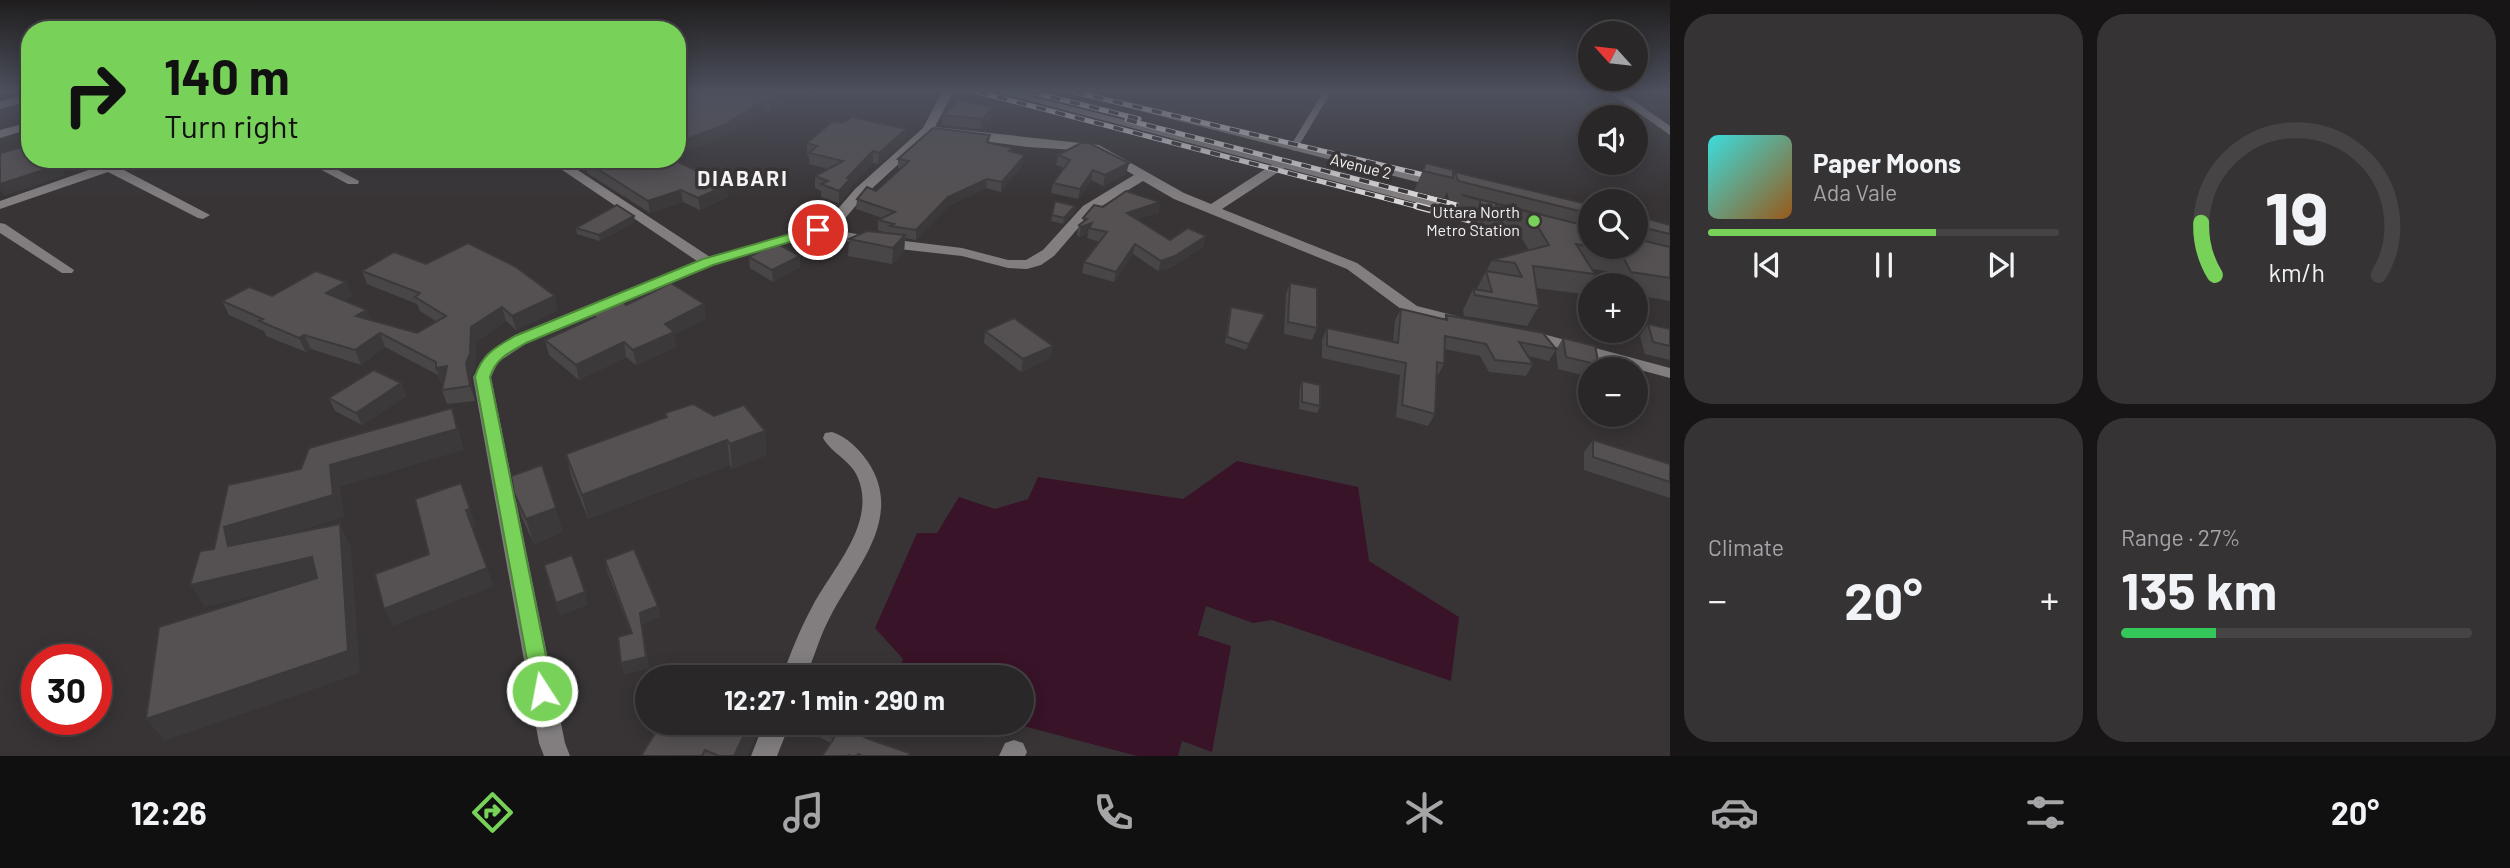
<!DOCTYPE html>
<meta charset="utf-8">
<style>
:root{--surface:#2a2728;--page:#363334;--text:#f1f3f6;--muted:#a5a5a8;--line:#464445;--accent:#78d158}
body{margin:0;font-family:Barlow,sans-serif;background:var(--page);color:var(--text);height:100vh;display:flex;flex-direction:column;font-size:26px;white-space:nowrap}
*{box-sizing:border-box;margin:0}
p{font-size:23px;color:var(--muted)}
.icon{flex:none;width:38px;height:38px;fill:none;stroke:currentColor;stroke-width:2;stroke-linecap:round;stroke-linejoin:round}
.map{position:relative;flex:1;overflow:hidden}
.sheet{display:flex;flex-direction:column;gap:14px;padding:14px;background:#171516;width:840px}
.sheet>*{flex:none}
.hud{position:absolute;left:21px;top:21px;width:665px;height:147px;border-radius:28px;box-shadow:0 4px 18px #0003,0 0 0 2px var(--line);background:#78d158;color:#111;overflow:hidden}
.needle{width:46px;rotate:297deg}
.buttons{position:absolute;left:1578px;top:21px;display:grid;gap:14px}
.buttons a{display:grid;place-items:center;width:70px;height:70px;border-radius:50%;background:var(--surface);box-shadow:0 4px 18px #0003,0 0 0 2px var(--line);font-size:35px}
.speed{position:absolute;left:21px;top:644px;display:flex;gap:14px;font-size:35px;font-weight:700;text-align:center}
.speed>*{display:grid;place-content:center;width:91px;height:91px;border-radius:50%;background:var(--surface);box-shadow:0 4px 18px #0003,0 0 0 2px var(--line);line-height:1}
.speed .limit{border:10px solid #d22;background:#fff;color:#111}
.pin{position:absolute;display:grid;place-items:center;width:60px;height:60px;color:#fff;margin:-30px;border:4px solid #fff;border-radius:50%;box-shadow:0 2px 7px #0007}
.me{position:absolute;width:77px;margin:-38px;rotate:349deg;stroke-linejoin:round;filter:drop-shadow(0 0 5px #0008)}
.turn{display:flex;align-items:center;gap:24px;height:147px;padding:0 28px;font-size:32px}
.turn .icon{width:91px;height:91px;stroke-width:2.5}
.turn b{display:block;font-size:49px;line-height:60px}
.big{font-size:52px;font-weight:700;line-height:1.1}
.sheet .tile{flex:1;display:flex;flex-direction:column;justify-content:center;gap:10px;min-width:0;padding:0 24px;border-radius:28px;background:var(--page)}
.sheet .dial{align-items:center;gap:0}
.dial svg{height:182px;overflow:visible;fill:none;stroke:var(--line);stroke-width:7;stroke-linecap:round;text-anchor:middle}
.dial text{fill:var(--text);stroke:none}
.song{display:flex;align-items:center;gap:21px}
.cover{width:84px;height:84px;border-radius:10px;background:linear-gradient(135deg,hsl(180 70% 55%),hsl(30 70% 35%))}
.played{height:7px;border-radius:4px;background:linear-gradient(90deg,var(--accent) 65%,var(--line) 65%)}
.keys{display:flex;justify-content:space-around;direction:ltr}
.heat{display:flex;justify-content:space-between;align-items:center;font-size:38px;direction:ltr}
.charge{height:10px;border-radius:5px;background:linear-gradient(90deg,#34c759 27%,var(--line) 0)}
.sheet .tiles{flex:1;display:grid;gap:14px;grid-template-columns:repeat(2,1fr)}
.trip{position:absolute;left:635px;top:665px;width:399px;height:70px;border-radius:35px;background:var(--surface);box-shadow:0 4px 18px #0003,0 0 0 2px var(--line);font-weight:700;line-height:70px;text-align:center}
.dock{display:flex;height:112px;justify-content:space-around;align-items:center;background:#111010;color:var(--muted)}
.dock .icon{width:49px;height:49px}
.dock .active{color:var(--accent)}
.dock b{font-size:32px;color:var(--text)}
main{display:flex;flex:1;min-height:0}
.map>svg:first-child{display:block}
</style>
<main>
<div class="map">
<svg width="1670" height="756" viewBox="0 0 1670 756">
<rect width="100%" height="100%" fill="#383436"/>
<!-- water -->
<polygon fill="#391328" points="1237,461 1358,487 1369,561 1459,617 1451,681 1272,620 1253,623 1206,606 1198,635 1231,646 1212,752 1182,741 1178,756 1137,756 1012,723 1022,723 1022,677 895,677 903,659 875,628 917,533 937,533 959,497 995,509 1028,499 1038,477 1183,499"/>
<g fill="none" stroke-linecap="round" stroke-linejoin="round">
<!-- service -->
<g stroke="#827e80" stroke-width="7">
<polyline points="0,105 30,97"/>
<polyline points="1294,147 1327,92"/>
</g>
<!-- minor -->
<g fill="#827e80" fill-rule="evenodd">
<path d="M942 92H953L935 127 1099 145 1184 193 1211 204 1278 161H1286V167L1222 209 1357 263 1417 306 1472 320 1474 323 1466 328 1431 321 1405 312 1347 269 1174 199 1143 181 1092 212 1054 256 1041 265 1027 269 1008 268 962 256 872 246 818 234 713 265 527 343 498 362 491 377 565 743 570 756H544L539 743 473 377 486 355 515 335 697 261 546 159H561L710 257 813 227 831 217 855 189 923 128ZM931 134 1028 147 1092 151 1134 175 1083 206 1043 250 1026 260H1008L962 248 872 237 830 229 841 223 865 195Z"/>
<polygon points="1609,92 1621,92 1670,126 1670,135"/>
<polygon points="120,159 139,159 120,168 210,215 203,219 198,218 108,172 0,209 0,201"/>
<polygon points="301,159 317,159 359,181 358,184 348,184"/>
<polygon points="0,223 5,224 74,270 72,273 62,273 0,233"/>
<polygon points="1528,330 1670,368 1670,378 1522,338 1520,335"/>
<path d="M832 432C846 436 860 450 868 462 905 518 855 568 830 617 820 636 814 657 806 677H782C790 654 800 629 812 607 831 570 877 524 858 478 851 460 832 454 823 438L825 433Z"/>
<polygon points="764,723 790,723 777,756 751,756"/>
<polygon points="1014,740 1023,743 1027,752 1025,756 999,756 1005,743"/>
</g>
<!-- secondary -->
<g fill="#827e80" fill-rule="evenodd">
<polygon points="996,92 1015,92 1484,212 1486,215 1479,219 1474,218"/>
<polygon points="1066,92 1085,92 1446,181 1447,184 1441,188"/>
<polygon points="30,122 30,129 0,138 0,130"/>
</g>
<!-- rail-far1 casing -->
<g stroke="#dad8d9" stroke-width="5">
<g id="rail-far1">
<polyline points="978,92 1423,208"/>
<polyline points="1031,92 1139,119"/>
<polyline points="1074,92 1441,179"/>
<polyline points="1127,120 1469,208"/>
</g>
</g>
<!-- rail casing -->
<g stroke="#dad8d9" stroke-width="7">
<g id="rail">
<polyline points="1417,206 1538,238"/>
<polyline points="1462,206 1476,210"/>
</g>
</g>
<!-- rail-far1 -->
<use href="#rail-far1" stroke="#383436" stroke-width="3.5" stroke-dasharray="10" stroke-linecap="butt"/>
<!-- rail -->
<use href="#rail" stroke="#383436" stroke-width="4.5" stroke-dasharray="14" stroke-linecap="butt"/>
</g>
<!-- wall -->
<g fill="#494647">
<polygon points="677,92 831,92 820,99 799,94 770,112 764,111 727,135 677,155"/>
<polygon points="943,115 992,117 981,129 942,125"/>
<polygon points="990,135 989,143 1012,152 1023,164 1001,192 986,188 947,207 916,240 905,238 904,252 892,264 848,256 849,239 889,234 878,230 878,220 882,218 856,209 857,199 876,191 901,169 898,168 898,159"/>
<polygon points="906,140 878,164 873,163 850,187 850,191 839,203 821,197 821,191 815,188 815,176 828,169 809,164 809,156 807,155 807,143"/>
<polygon points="1058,155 1129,163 1126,174 1103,186 1091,180 1078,199 1051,193 1053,183 1064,168 1056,165"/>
<polygon points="585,161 728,197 700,210 683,202 650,213 587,173"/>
<polygon points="1426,163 1453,177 1455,172 1591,205 1591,247 1636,247 1636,204 1648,219 1670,225 1670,301 1636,295 1636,285 1614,285 1607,271 1592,269 1595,274 1583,294 1536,288 1539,306 1527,326 1464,316 1463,310 1473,289 1476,290 1492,260 1529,250 1518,232 1495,226 1488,239 1472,236 1471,219 1453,214 1459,203 1449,200 1447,192 1444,199 1414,191"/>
<polygon points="1055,201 1075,206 1074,212 1063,224 1051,221"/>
<polygon points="1160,202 1158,213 1137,219 1170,240 1203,247 1172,267 1158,271 1133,254 1114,282 1082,273 1084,262 1100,242 1087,238 1088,234 1079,237 1077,235 1079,225 1083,222 1083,218 1103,207"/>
<polygon points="634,216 635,222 600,241 577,234 576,228"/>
<polygon points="800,256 800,267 773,282 750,268 749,257"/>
<polygon points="362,271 558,310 516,330 506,321 476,342 475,369 470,377 475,401 447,404 442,390 443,382 441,383 438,375 385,347 361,365 311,349 306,352 266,336 264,331 229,315 222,301 272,296 346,282 352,296 344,300 371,320 417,333 437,322 420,311 417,304 367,284"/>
<polygon points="1290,283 1317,328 1312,340 1284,334 1286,294"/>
<polygon points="704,304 705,319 674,335 676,347 636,365 626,357 579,380 549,355 545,340 591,319 589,311 626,305"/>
<polygon points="1231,307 1265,314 1246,350 1225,343 1229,313"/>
<polygon points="1401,309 1444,319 1446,315 1556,349 1549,361 1528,356 1533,364 1526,376 1489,372 1480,356 1444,349 1444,364 1438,375 1436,375 1435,414 1428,426 1396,417 1400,375 1322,358 1322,340 1327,328 1393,342 1395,320"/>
<polygon points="1648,324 1670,329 1670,360 1645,354 1640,336"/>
<polygon points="985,331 1053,346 1050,358 1021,372 984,343"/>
<polygon points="1563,338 1599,365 1595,369 1591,369 1590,377 1558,369 1556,350"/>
<polygon points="1302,381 1320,406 1317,413 1299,409 1300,388"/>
<polygon points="401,383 406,396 362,425 335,411 329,398"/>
<polygon points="665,413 714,416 765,431 766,455 732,469 730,465 588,519 572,478 566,454 665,418"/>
<polygon points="1593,440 1670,464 1670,498 1584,470 1584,452"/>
<polygon points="514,493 563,532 534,544 522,518"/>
<polygon points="605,560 658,606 660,617 642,624 649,668 624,674 631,633 607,571"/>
<polygon points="655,723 754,723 755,738 747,756 641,756 654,736 652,728"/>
<polygon points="804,723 848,723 847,725 866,738 909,756 822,756 831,743 804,729"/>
</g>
<!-- shaded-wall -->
<g fill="#3c393a">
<polygon points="0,92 25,92 0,99"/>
<polygon points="785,92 799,92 799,94 770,112 769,102"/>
<polygon points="820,92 831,92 820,99"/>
<polygon points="764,100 764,111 727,135 677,155 677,143"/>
<polygon points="993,107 992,117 981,129 982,119"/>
<polygon points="906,129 906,140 878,164 879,153"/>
<polygon points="873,151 873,163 850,187 850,191 839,203 839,191 847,178"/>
<polygon points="1025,155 1023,164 1001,192 1002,182"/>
<polygon points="1129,163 1126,174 1103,186 1105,175"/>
<polygon points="59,165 65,175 4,196 0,189 0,184"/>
<polygon points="1093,170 1091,180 1078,199 1080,189"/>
<polygon points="987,179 986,188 947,207 916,240 916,230 948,197"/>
<polygon points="727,185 728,197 700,210 698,198"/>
<polygon points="681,190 683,202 650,213 648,201"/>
<polygon points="1160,202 1158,213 1124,223 1127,213"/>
<polygon points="1075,206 1074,212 1063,224 1064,218"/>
<polygon points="634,216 635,222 600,241 599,235"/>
<polygon points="1092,223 1089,228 1088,234 1079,237 1081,227"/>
<polygon points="905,235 904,252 892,264 893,248"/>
<polygon points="1206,236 1203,247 1172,267 1158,271 1161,261"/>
<polygon points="1135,244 1133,254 1114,282 1116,272"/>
<polygon points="800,256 800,267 773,282 772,270"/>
<polygon points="346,282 352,296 332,307 326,293"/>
<polygon points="555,296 558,310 516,330 512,316"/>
<polygon points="704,304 705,319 674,335 676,347 636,365 633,350 665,324"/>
<polygon points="502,307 506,321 476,342 475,369 470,377 475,401 470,386 466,363 471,327"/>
<polygon points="367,310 372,324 356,316"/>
<polygon points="1265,314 1263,320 1246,350 1249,344"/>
<polygon points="380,333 385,347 361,365 355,350"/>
<polygon points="304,335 311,349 306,352 299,338"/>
<polygon points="624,342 626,357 579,380 576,365"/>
<polygon points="1053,346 1050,358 1021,372 1023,359"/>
<polygon points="447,366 452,381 441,383 436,368"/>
<polygon points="401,383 406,396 362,425 356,413"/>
<polygon points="452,408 459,430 464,450 340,487 344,517 238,550 228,546 224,527 330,465"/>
<polygon points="765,431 766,455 732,469 730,444"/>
<polygon points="727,440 730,465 588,519 582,495"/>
<polygon points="461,483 476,526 472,528 466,510"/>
<polygon points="556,508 563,532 534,544 526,519"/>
<polygon points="340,524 351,547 360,673 165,741 146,719 348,651"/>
<polygon points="312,557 324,580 205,607 190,585"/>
<polygon points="487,568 494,586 393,626 384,609"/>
<polygon points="585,592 588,605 560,616 556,603"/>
<polygon points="658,606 660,617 642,624 649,668 624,674 621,663 640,613"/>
<polygon points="750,723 754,723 755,738 747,756 734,756"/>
</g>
<!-- building -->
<g fill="#555153" stroke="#3c393a" stroke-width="2">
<polygon points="682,92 785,92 769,102 764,100 726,124 677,143 677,95"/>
<polygon points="958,100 993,107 982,119 943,115"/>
<polygon points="852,117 906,129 879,153 873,151 847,178 850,179 839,191 821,184 828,181 815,176 843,161 809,153 817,146 807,143 833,121 842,123"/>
<polygon points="933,128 990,135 986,142 1012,148 1009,151 1025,155 1002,182 987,179 948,197 916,230 890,226 894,224 878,220 895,212 857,199 867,187 876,191 909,161 898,159"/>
<polygon points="1081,143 1089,143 1129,163 1105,175 1093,170 1080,189 1053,183 1070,160 1058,155"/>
<polygon points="26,146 30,148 30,159 50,159 59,165 0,184 0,153"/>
<polygon points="591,159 672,159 727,185 698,198 681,190 648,201 585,161"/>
<polygon points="1426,163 1453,170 1453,178 1423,171"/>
<polygon points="1455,172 1591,205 1591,214 1458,181"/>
<polygon points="1126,191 1160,202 1127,213 1170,240 1188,228 1206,236 1175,256 1161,261 1135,244 1116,272 1084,262 1107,232 1089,228 1092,223 1081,227 1079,225 1087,219 1083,218 1094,205 1103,207"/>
<polygon points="1462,195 1591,227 1591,247 1576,244 1595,274 1533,266 1539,306 1475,295 1473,289 1492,292 1486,271 1522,277 1515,263 1492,260 1549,245 1529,212 1496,204 1498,220 1481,216 1480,200"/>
<polygon points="1604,197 1624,201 1605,201"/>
<polygon points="1055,201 1075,206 1064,218 1052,215"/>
<polygon points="1636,204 1646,207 1648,219 1670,225 1670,234 1636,226"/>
<polygon points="617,205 634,216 599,235 576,228"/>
<polygon points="867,231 905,235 893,248 849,239"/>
<polygon points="1636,239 1670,247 1670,278 1631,272 1620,251 1591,247 1636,247"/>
<polygon points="468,243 516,267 555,296 512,316 502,307 471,327 470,354 466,363 470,386 442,390 447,366 436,368 436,362 380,333 355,350 304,335 299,338 259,321 263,319 222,301 249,287 272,296 316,271 346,282 326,293 367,310 356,316 417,333 446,316 415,297 420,293 362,271 394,252 426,264"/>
<polygon points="776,243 800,256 772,270 749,257"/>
<polygon points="671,283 704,304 665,324 674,332 633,350 624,342 576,365 545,340 595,317 589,311 620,299 626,305"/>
<polygon points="1290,283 1317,288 1317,328 1288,322"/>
<polygon points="1231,307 1265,314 1249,344 1227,337"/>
<polygon points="1401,309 1447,320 1446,315 1543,333 1556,349 1519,342 1533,364 1495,360 1486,344 1445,336 1444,364 1437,362 1435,414 1402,405 1406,363 1327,346 1327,328 1398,343"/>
<polygon points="1014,318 1053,346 1023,359 985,331"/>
<polygon points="1648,324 1670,329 1670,346 1653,342"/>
<polygon points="1563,338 1595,346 1599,365 1566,357"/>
<polygon points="374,370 401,383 356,413 329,398"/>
<polygon points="1302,381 1320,385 1320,406 1302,402"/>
<polygon points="693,404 714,416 744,405 765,431 730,444 727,440 582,495 566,454 667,417 665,413"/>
<polygon points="452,408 457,429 330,465 333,495 224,527 228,546 340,524 348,651 146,719 159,627 317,578 312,557 190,585 200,551 214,549 228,485 301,469 309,448"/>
<polygon points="1593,440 1670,464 1670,482 1593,457"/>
<polygon points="542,465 556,508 526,519 514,493 511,476"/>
<polygon points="461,483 470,509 466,510 487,568 384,609 375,574 429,554 415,499"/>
<polygon points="634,549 658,606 640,613 646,657 621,663 618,637 632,633 605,560"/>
<polygon points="572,555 585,592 556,603 544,565"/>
<polygon points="655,723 750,723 734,756 719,756 705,750 702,756 641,756 657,730 652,728"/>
<polygon points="804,723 845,723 844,724 866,738 909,753 909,756 863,756 858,754 857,756 850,756 849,755 848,756 822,756 834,738"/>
</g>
<!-- sky -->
<linearGradient id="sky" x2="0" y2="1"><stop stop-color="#1f1d1e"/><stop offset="0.46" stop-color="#4d505d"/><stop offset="1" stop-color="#4d505d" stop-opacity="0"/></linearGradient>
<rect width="1670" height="198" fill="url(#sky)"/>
<!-- route -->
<path fill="#78d158" stroke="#4e8839" stroke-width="2" d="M818 226 825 230 823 232 713 265 526 343C510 352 496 358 490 377L553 691 550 698 542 701 534 698 475 377C481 355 496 347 515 336L703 259Z"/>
<!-- markers -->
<circle fill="#78d158" stroke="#383436" stroke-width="2.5" cx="1534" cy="221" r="7"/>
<g text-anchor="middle" stroke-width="7" stroke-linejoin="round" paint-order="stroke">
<!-- far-street labels -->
<g font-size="16" fill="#f4f2f3" stroke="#383436">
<text transform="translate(1361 166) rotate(14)" y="6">Avenue 2</text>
</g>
<!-- far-poi labels -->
<g font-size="16" fill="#f4f2f3" stroke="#383436" text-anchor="end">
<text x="1520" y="218">Uttara North<tspan x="1520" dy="18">Metro Station</tspan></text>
</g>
<!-- far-district labels -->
<g font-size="21" font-weight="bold" letter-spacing="2" fill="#f4f2f3" stroke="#383436">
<text x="743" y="186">DIABARI</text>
</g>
</g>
</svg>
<div class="buttons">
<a><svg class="needle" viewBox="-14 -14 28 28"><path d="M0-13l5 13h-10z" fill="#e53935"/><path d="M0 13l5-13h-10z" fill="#a5a5a8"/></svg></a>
<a><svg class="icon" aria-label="sound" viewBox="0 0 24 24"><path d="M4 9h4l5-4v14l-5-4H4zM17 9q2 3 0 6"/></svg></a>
<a><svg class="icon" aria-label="search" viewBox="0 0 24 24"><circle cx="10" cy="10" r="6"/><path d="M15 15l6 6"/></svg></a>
<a>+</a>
<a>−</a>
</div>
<div class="speed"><div class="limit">30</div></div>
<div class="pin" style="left:818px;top:230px;background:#d93025"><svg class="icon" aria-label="arrive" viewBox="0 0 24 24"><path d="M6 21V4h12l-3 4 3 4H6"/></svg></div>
<svg class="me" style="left:542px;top:691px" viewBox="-20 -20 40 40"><circle r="17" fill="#78d158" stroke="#fff" stroke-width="3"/><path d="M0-11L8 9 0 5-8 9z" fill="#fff"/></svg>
<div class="trip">12:27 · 1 min · 290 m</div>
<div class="hud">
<div class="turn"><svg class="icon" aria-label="right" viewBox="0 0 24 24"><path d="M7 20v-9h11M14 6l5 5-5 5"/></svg><div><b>140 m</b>Turn right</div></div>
</div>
</div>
<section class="sheet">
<div class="tiles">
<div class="tile">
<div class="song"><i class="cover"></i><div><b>Paper Moons</b><p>Ada Vale</p></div></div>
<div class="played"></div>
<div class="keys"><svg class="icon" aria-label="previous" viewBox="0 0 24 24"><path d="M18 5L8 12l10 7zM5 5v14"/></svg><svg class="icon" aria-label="pause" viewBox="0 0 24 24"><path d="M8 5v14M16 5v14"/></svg><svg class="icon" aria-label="next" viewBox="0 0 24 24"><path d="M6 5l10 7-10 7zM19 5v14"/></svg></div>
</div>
<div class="tile dial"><svg viewBox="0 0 100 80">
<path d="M14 69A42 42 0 1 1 86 69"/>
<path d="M14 69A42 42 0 0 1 8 46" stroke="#78d158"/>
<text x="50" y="56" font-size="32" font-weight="700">19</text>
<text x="50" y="72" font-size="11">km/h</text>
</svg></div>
<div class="tile"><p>Climate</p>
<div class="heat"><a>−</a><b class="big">20°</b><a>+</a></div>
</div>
<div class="tile"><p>Range · 27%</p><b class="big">135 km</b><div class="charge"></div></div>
</div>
</section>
</main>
<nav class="dock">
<b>12:26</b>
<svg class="icon active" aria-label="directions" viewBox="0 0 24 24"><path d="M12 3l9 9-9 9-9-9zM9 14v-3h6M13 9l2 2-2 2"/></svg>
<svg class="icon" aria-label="music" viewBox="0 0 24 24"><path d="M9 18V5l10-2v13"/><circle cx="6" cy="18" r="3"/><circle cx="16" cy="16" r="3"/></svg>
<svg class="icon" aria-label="phone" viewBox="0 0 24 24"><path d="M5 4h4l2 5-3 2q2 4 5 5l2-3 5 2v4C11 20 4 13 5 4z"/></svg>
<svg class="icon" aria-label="climate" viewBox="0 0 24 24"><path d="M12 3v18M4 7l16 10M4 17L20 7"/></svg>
<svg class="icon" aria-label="car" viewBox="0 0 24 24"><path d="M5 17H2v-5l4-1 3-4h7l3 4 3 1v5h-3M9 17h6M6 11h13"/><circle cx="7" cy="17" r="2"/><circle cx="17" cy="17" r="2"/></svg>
<svg class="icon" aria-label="filters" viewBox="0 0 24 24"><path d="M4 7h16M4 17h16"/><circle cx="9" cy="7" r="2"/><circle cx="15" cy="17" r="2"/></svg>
<b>20°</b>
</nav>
